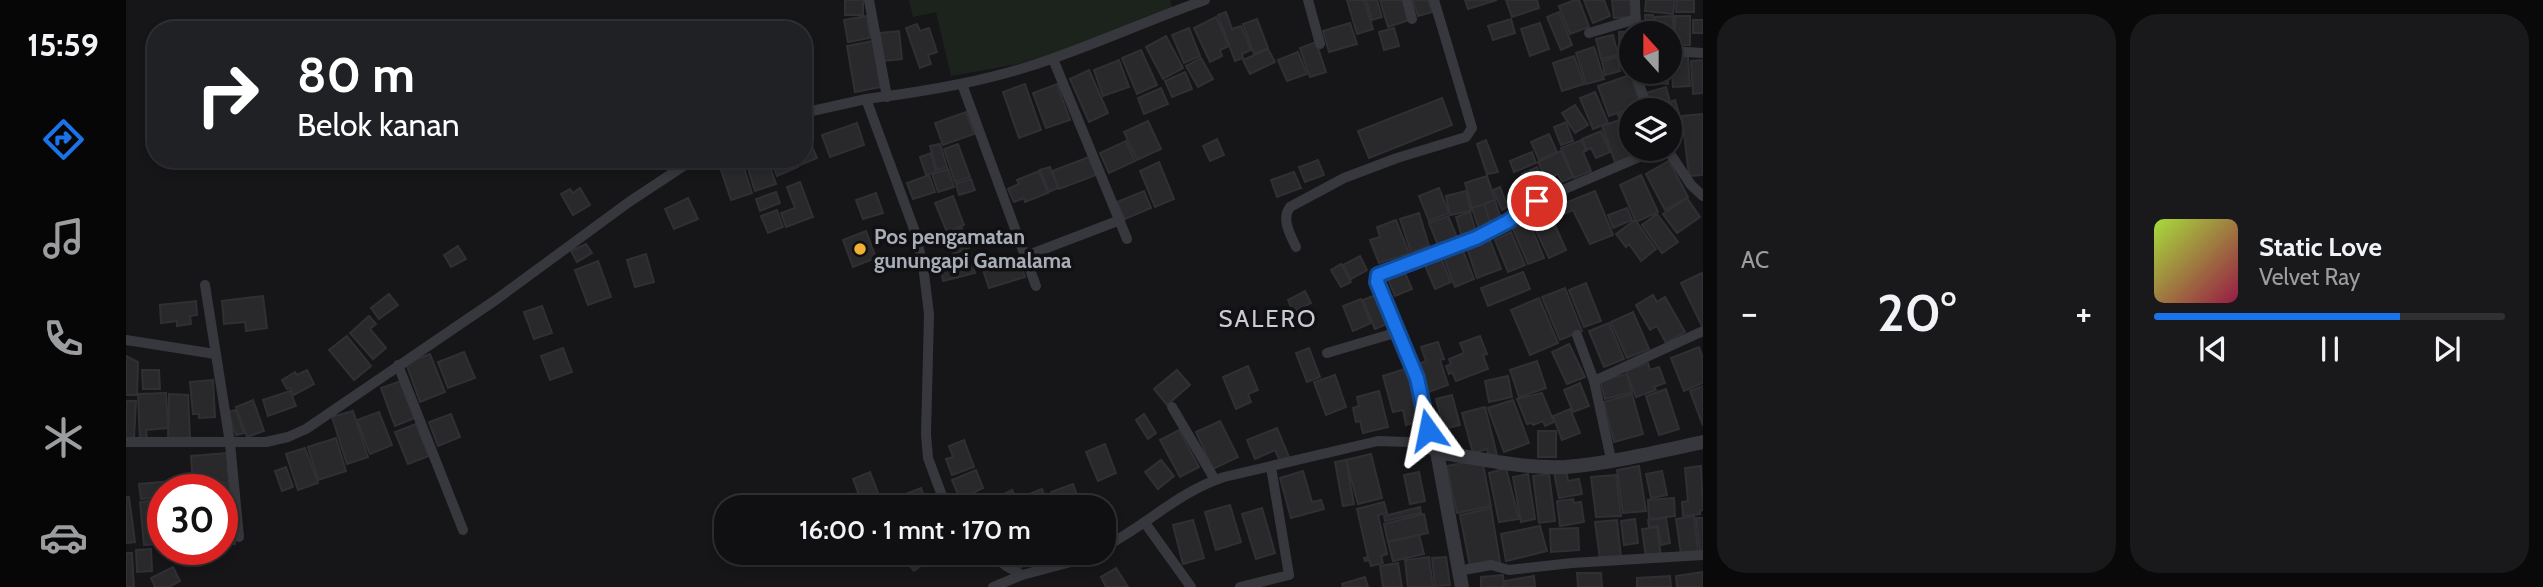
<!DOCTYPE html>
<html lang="id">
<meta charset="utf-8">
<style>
:root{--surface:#101012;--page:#19191b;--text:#f1f3f6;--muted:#9c9d9f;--line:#303032;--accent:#1a73e8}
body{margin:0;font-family:Cabin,sans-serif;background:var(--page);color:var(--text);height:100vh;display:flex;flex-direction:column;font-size:26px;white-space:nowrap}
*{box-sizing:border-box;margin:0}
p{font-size:23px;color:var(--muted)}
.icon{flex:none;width:38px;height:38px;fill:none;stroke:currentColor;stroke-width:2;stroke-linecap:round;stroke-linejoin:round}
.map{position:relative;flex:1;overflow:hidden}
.details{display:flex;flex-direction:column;gap:14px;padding:14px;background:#09090a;width:840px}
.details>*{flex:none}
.guide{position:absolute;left:21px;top:21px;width:665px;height:147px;border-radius:28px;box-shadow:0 4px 10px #0003,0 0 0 2px var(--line);background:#202124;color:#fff;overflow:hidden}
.needle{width:46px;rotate:339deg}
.buttons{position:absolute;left:1493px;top:21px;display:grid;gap:14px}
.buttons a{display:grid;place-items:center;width:63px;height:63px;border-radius:50%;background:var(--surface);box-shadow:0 4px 10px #0003,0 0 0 2px var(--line);font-size:35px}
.speed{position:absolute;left:21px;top:474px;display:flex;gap:14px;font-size:35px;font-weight:700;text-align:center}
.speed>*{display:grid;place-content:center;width:91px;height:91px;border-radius:50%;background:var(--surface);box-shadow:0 4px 10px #0003,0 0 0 2px var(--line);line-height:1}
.speed .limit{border:10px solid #d22;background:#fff;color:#111}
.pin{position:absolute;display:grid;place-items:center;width:60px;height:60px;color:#fff;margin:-30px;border:4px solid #fff;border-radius:50%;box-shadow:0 2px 7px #0007}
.me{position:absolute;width:77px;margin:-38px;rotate:348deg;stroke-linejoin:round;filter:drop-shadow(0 0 5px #0008)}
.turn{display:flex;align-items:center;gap:24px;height:147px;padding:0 35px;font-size:32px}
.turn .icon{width:91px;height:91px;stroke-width:2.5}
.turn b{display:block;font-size:49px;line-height:60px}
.big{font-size:52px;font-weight:600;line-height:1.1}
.details .tile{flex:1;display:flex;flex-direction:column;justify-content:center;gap:10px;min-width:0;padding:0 24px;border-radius:28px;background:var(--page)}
.song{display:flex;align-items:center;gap:21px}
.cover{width:84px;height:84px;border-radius:10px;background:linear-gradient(135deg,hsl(80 70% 55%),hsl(340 70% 35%))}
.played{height:7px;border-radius:4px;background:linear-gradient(90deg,var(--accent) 70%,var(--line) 70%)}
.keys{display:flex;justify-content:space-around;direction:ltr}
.heat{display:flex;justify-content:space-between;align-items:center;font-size:38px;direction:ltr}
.details .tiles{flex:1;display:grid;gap:14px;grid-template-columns:repeat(2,1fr)}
.trip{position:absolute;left:588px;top:495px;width:402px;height:70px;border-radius:28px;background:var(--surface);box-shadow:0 4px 10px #0003,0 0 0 2px var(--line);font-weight:600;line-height:70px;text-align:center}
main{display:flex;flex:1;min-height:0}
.tab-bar{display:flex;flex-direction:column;width:126px;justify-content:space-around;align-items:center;background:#060607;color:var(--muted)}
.tab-bar .icon{width:49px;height:49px}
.tab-bar .selected{color:var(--accent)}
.tab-bar b{font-size:32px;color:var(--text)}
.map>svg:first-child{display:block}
</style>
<main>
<nav class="tab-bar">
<b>15:59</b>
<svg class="icon selected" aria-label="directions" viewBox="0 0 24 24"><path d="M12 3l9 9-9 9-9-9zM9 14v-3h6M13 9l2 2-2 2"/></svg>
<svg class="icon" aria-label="music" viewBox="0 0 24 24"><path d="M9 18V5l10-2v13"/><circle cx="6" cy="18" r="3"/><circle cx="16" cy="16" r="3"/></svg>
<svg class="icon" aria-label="phone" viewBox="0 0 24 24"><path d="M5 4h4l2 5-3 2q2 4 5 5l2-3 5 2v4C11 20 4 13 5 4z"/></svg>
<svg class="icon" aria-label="climate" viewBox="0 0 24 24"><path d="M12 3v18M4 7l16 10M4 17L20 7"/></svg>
<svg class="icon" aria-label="car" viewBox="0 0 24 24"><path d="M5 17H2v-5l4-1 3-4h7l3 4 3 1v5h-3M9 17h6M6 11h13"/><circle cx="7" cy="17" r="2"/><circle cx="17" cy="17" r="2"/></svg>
</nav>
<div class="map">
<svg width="1577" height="587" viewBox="0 0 1577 587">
<rect width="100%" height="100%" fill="#161618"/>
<!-- green -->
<polygon fill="#1c231d" points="783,0 1044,0 1048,13 980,38 892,64 825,76 810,12 787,17"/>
<!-- building -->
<g fill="#29292c" stroke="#303034" stroke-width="2">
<rect x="719" y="0" width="18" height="15"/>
<polygon points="1221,0 1238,0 1247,29 1231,34"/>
<polygon points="1240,0 1251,0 1256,17 1246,20"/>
<polygon points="1254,0 1277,0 1283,20 1262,27"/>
<polygon points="1287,0 1302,0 1306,12 1292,16"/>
<polygon points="1339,0 1371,0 1342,9"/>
<polygon points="1380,0 1411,0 1413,8 1386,17"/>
<polygon points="1449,0 1453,0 1463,27 1444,34 1433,6"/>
<polygon points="1458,0 1478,0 1484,16 1467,23"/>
<polygon points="1486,0 1504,0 1506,17 1488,18"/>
<polygon points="1520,0 1549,0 1547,14 1519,11"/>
<polygon points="1551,0 1568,0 1568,12 1550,12"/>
<polygon points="1100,12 1106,29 1115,26 1125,50 1116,54 1117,58 1109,61 1092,15"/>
<polygon points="1433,12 1446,45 1435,50 1421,17"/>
<polygon points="1519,15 1527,15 1528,33 1520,33"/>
<polygon points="741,16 744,38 722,42 718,20"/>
<polygon points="1547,16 1548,45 1544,45 1544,33 1530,33 1529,17"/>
<rect x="1549" y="16" width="15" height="29"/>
<polygon points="1090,17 1103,46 1094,50 1096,56 1084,62 1068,28"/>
<polygon points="1131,19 1142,48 1128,54 1117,24"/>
<polygon points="1385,19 1389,33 1367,40 1362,26"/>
<rect x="1567" y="20" width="10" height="13"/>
<polygon points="1224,23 1231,44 1203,52 1197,31"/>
<polygon points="1414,23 1423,49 1404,56 1395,29"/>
<polygon points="791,24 794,31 803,28 811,52 802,55 805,64 794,68 780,28"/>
<polygon points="1063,28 1074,56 1058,63 1046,35"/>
<polygon points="1268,28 1273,46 1258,50 1253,32"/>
<polygon points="773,31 776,59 757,61 754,33"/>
<polygon points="1493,32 1508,32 1505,33 1505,65 1494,65"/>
<polygon points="1487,35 1492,55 1475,59 1470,39"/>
<polygon points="1040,36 1057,68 1037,79 1020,47"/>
<polygon points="747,41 755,87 729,92 721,46"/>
<polygon points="1190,42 1200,72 1184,77 1174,48"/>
<polygon points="1468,47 1478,79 1460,84 1450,53"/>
<polygon points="1142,49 1149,62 1124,74 1117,60"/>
<polygon points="1015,50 1031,85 1011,94 996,58"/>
<polygon points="1172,52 1181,74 1161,81 1152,60"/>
<polygon points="1448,56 1458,84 1436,91 1427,63"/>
<polygon points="1562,56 1564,86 1547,87 1545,57"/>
<polygon points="1491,57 1494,71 1479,75 1476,61"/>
<polygon points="1075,58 1087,79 1072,87 1060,66"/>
<polygon points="993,60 1003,87 977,96 968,70"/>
<polygon points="1577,60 1577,93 1567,94 1565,61"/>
<polygon points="963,70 982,113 963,122 944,79"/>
<polygon points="1059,72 1066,89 1046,97 1039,81"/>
<polygon points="1528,72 1542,72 1542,84 1528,83"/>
<polygon points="1504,75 1515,105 1483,116 1472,86"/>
<polygon points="899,84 915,130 893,138 877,92"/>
<polygon points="931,84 944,120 920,128 907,93"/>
<polygon points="1540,87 1544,102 1549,100 1555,120 1544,123 1544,110 1525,110 1520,93"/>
<polygon points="1035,88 1042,104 1018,114 1012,98"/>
<polygon points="1469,92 1482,123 1467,129 1454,98"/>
<polygon points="1316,98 1326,125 1243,158 1232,131"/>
<polygon points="1449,105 1462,125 1449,133 1436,113"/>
<polygon points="1513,107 1514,110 1505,110 1505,148 1492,115"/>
<polygon points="840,112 848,134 817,145 809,123"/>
<polygon points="1577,114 1577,175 1563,176 1556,116"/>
<polygon points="1493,120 1508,158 1490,165 1476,126"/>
<polygon points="1022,121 1035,149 1011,160 998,132"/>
<polygon points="1440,122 1447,141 1435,145 1428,127"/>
<polygon points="731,123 738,145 704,157 696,135"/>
<polygon points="677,126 691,158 672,166 670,159 677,159"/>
<polygon points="1475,131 1484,152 1470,158 1465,148 1461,150 1456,139"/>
<polygon points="1423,134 1431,152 1413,160 1405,142"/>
<polygon points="1091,139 1098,155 1084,161 1077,146"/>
<polygon points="1360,140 1372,172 1361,174 1351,144"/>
<polygon points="1456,140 1460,151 1457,152 1465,171 1448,178 1435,148"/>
<polygon points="1000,141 1009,161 983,173 974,153"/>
<polygon points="814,144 821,167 811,170 804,146"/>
<polygon points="832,144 844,177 829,182 818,149"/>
<polygon points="1435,151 1447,177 1436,182 1432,174 1420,179 1412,162"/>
<polygon points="1406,152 1410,163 1388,172 1384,161"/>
<polygon points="805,153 810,172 800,175 794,157"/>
<polygon points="963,157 970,175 933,189 926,171"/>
<polygon points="596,159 615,159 626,193 605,200 592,161"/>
<polygon points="619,159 641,159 650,184 629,191"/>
<polygon points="644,159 668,159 672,167 651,176"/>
<polygon points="1192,160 1198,175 1179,182 1173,167"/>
<polygon points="1543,161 1562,197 1539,210 1520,174"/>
<polygon points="1033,162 1048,199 1029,207 1014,171"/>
<polygon points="924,167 932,188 923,192 914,170"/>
<polygon points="1411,167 1423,190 1407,198 1396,174"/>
<polygon points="822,169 828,187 812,192 806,174"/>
<polygon points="913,171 922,193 899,202 898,198 888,202 882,189 893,184 891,180"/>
<polygon points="1168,172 1175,188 1151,197 1145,180"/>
<polygon points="803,175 809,192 787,199 781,183"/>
<polygon points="1515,175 1532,212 1510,222 1494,185"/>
<polygon points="1361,176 1369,200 1346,208 1339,183"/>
<polygon points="845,179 849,190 833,195 830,184"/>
<polygon points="674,182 687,217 660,227 655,213 669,208 661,187"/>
<polygon points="1395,185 1400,198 1389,203 1384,190"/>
<polygon points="1374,187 1382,207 1376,210 1367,190"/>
<polygon points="454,188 464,205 447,215 435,194 444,189 447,193"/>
<polygon points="1313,188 1323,213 1303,221 1293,196"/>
<polygon points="1018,191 1025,208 999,219 991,202"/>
<polygon points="1340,191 1345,211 1324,215 1320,196"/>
<polygon points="1469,191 1487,235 1464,244 1447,210 1438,214 1434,205"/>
<polygon points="650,192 654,203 634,211 630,199"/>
<polygon points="750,193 757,213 737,219 730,200"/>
<polygon points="827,196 838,225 821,232 809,203"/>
<polygon points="562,198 572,219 548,229 539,209"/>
<polygon points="1561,198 1574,217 1551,233 1537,214"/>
<polygon points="1369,200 1376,222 1365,225 1358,204"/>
<polygon points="1358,204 1365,225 1353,229 1346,208"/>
<polygon points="1501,208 1506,220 1487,228 1482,215"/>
<polygon points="651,210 657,227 642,233 635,216"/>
<polygon points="1344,212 1351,235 1337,240 1330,217"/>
<polygon points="1293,213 1303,246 1285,252 1274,219"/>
<polygon points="1531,214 1552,242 1536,253 1516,225"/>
<polygon points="1322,216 1333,242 1314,250 1303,223"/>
<polygon points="1425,216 1440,250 1423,258 1407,224"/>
<polygon points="1270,220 1283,253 1253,263 1244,240 1254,237 1251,227"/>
<polygon points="1509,220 1530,249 1515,261 1503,244 1500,247 1490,234"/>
<polygon points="1403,221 1418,258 1402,264 1387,229"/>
<polygon points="836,228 843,248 827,254 819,233"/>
<polygon points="740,231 750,258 727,267 717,240"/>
<polygon points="1385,232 1399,265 1382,272 1369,240"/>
<polygon points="1364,240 1375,269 1351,278 1341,248"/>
<polygon points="460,244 466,253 451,262 445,251"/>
<polygon points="332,246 340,259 325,267 318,255"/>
<polygon points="1336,248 1348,279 1329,287 1317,255"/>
<polygon points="844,253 849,273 817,281 813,260"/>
<polygon points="520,254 528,282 509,287 501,260"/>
<polygon points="1234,256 1241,270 1225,279 1217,265"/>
<polygon points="1314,256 1325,282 1309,289 1298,263"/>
<polygon points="893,259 899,277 863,288 857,270"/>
<polygon points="472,261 485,297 462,305 449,270"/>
<polygon points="1215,264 1225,282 1215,287 1205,270"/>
<polygon points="1276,266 1286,289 1269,296 1259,272"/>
<polygon points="1397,272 1404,289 1362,306 1355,288"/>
<polygon points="1576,273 1577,276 1577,328 1555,283"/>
<polygon points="1460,283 1475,321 1458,327 1443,290"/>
<polygon points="1439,288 1456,331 1434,340 1416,297"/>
<polygon points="1179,291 1185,303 1167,312 1162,300"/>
<polygon points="1254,293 1266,322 1249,329 1237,300"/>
<polygon points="263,294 272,305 253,319 245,308"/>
<polygon points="1527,295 1531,302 1539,297 1559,332 1540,343 1531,326 1524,330 1510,305"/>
<polygon points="137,296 141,328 120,331 119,322 98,324 96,301"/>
<polygon points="1413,298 1432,343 1404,355 1385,310"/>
<polygon points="1235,299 1245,323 1227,331 1217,306"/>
<polygon points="70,301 71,315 64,316 65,324 51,326 51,321 35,323 34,305"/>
<polygon points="416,306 426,333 408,339 398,312"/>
<polygon points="1507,312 1523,349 1501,358 1485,322"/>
<polygon points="243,316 250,324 244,329 260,348 247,359 224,333"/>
<polygon points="1483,323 1498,359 1478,367 1463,331"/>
<polygon points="221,336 245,366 228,380 203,350"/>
<polygon points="1354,336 1361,354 1357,355 1362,369 1330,381 1326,372 1323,374 1320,366 1325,364 1323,359 1338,353 1334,343"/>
<polygon points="1312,342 1318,359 1314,360 1322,385 1300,393 1290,365 1300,361 1295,347"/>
<polygon points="1443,344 1459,377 1441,384 1426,352"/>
<polygon points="1573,347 1577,358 1577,383 1558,391 1545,358"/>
<polygon points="437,348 446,372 424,380 415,356"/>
<polygon points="1183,348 1194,377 1181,382 1170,353"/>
<polygon points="338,352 349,378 322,388 312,362"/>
<polygon points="304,354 319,392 294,402 280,363"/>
<polygon points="0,356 12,362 11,395 0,395"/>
<polygon points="1411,361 1420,388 1393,397 1384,370"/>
<polygon points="1522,363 1524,370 1533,367 1539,383 1528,387 1530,390 1510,397 1500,371"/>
<polygon points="1122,366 1132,390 1122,394 1125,402 1110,409 1097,377"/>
<polygon points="1285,367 1299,416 1291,418 1292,422 1280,425 1277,410 1267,412 1257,376"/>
<polygon points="16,370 33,370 34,389 17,389"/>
<polygon points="181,370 188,384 168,395 164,388 161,389 156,380 169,372 171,375"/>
<polygon points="1051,370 1064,385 1041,405 1028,389"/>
<polygon points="1501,374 1506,392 1479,399 1474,381"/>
<polygon points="1209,375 1220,407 1200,415 1188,382"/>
<polygon points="1382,376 1386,397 1363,402 1359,381"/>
<polygon points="87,380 89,417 73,418 73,414 67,414 64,382"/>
<polygon points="275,381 289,418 269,426 255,388"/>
<polygon points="1454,383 1463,406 1447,412 1438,390"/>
<polygon points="1577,386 1577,426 1564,391"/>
<polygon points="1540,389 1553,429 1533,435 1520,396"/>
<polygon points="164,391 170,406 142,416 137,400"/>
<polygon points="1253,391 1262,427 1237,433 1234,421 1230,422 1227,408 1233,406 1231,397"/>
<polygon points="40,393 42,428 20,430 21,439 14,440 12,394"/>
<polygon points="1416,393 1428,422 1419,426 1417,421 1407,425 1406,423 1401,424 1391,399"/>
<polygon points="43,394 62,395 64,437 42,440"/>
<polygon points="1506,394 1517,434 1488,442 1478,402"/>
<polygon points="1326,395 1334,425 1318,429 1310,399"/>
<polygon points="127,400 138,431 121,437 110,407"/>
<polygon points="1387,400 1403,443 1378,452 1362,408"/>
<polygon points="0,401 10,401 8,438 0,438"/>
<polygon points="1359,407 1371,455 1363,458 1361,449 1347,453 1336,413"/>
<polygon points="1444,409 1454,433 1436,440 1427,416"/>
<polygon points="110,410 118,433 110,435 102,412"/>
<polygon points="227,411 242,457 221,464 206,417"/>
<polygon points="253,412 266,445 244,454 231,420"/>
<polygon points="325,414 334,437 312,446 303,422"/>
<polygon points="1018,414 1030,433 1022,439 1010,420"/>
<polygon points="1094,421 1112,457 1087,469 1070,432"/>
<polygon points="290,424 303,456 282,464 269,432"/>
<polygon points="1151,428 1163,457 1154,461 1149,450 1129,459 1121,440"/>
<polygon points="1053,430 1073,467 1054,477 1034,440"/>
<rect x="1412" y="431" width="18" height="26"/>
<polygon points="210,438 220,471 192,480 182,447"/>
<polygon points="838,440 848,467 826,475 820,459 827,457 823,446"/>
<polygon points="979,444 990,473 972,481 960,452"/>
<polygon points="179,448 192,483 172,490 160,454"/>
<polygon points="101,453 103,483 67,486 65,456"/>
<polygon points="1245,454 1256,498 1232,504 1220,460"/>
<polygon points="1356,459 1365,506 1331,513 1321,466"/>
<polygon points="1035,460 1048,476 1032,489 1019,472"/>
<polygon points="1220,460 1228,504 1217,506 1209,462"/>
<polygon points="1513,466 1520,511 1497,513 1491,470"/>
<polygon points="1575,466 1577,510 1574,511 1574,514 1557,516 1556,502 1562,501 1559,468"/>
<polygon points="160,467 167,487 156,491 149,471"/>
<polygon points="1380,468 1393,519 1373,522 1363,473"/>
<polygon points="850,470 857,488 834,499 826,480"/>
<polygon points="1440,470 1442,481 1453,479 1456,494 1433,498 1428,472"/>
<polygon points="1177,471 1186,502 1195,500 1198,509 1165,518 1154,478"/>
<polygon points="1536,471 1541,495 1525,498 1520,474"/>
<polygon points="744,472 756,503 738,508 727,479"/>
<polygon points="1293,472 1299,501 1284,504 1278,475"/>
<polygon points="1402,474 1409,519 1395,522 1387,477"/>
<polygon points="1423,474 1429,521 1413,523 1407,476"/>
<polygon points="1490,475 1495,516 1470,517 1465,477"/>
<polygon points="45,481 46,490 37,490 37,497 15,499 13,484"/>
<polygon points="947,484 952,498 930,506 925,492"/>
<polygon points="105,485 106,501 96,502 96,490 71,490 71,488"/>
<polygon points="795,488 802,508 773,508 769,498"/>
<polygon points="916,489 922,504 914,508 897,508 893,498"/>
<polygon points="886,490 895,508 865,508 862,502"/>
<polygon points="855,494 860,507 834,508 832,504"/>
<polygon points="0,497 3,497 9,542 0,543"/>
<polygon points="1548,498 1549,516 1523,519 1522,500"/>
<polygon points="37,499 37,544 18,545 14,502"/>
<polygon points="1447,499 1448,503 1455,502 1458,522 1434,526 1431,501"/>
<polygon points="1258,502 1261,513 1252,515 1261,554 1255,556 1257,563 1245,566 1243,560 1239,561 1238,558 1242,557 1231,509"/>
<polygon points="96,504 106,504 107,521 96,521"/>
<polygon points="1104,505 1115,542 1090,550 1079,512"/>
<polygon points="1294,507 1295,513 1259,521 1258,516"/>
<polygon points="1136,508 1149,553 1130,559 1116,514"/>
<polygon points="1365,508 1374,562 1344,566 1334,515"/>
<polygon points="1298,514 1302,533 1262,542 1258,524"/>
<polygon points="1568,516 1572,552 1555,554 1550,519"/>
<polygon points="1540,518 1544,543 1535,545 1532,526 1523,527 1522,520"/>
<polygon points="1570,518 1577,518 1577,551 1574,551"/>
<polygon points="1509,519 1512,543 1498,545 1495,521"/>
<polygon points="1067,520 1078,558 1057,564 1047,525"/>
<polygon points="1491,520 1495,557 1474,559 1469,522"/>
<polygon points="108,524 109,544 96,544 96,525"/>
<polygon points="1414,526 1421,551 1380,561 1375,534"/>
<polygon points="1531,527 1535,556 1520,558 1516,529"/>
<polygon points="1452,528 1453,550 1425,552 1424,529"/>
<polygon points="1293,535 1298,554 1267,561 1262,542"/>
<polygon points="25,549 26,571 11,572 10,550"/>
<polygon points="0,553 6,553 8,587 0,587"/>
<polygon points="773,553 805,553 808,556 788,571"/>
<polygon points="884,553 911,553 913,558 892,569"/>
<polygon points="1303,557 1307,587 1282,587 1279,560"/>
<polygon points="1320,557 1324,585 1309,586 1306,558"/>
<polygon points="1272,563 1276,587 1257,587 1254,566"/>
<polygon points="47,567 54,581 43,587 29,587 25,578"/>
<polygon points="990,568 1002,587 980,587 975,577"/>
<polygon points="1577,572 1577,587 1551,587 1550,576"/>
<polygon points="1451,573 1475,573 1476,587 1452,587"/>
<polygon points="1377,575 1378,587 1355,587 1355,577"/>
<polygon points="1408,576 1409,587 1380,587 1379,581"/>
<polygon points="1544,576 1545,587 1511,587 1511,578"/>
<polygon points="1239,577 1242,587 1217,587 1216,584"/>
</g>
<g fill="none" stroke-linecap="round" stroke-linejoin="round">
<!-- minor -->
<g stroke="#37383d" stroke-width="10">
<polyline points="743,0 761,97"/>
<polyline points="1182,0 1194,44"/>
<polyline points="1281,0 1286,19"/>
<polyline points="1509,0 1510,33"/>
<polyline points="1463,33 1510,19"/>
<polyline points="1544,51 1577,53"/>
<polyline points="927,59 1001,239"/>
<polyline points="1511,72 1512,81 1522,110"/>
<polyline points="836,84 910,286"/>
<polyline points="677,113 740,99"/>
<polyline points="1541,149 1565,185 1577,196"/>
<path d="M1170 247C1164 234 1155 219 1164 207L1218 178 1271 158 1340 137 1346 128 1308 0"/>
<polyline points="900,256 994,220"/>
<polyline points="79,285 104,443 113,537"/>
<polyline points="1451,335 1468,381"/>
<polyline points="0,340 89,354"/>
<polyline points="1201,353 1272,332"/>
<polyline points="272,365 337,530"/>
<polyline points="1046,407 1089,480"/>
<polyline points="0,442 140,442 162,437 180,429 371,299 503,202 568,159"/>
<path d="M1304 449C1299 390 1277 336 1251 282L1252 275 1350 238 1381 222 1411 201 1532 149"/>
<polyline points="1485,459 1468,381 1577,331"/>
<path d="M823 508 815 493 802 458 800 434 803 314 797 265 788 229 740 99C803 91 868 80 928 58 979 40 1028 18 1079 0"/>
<polyline points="1019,523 1065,587"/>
<path d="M978 547C1021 525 1052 492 1098 477L1252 441 1282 442 1309 451"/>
<polyline points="865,553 880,566 896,575 945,562 966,553"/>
<polyline points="1332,571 1365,565 1383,570 1446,563 1577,555"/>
<polyline points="867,587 896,575"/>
<polyline points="1114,587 1163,575 1145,467"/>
</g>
<!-- tertiary -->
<path stroke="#37383d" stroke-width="14" d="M1336 587 1311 452C1353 458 1397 469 1439 467 1485 463 1532 452 1577 442"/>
</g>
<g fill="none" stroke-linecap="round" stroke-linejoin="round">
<!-- route casing -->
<g stroke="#114b97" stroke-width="18">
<polyline id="route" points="1302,430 1291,378 1251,282 1252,275 1350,238 1381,222 1411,201"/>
</g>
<!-- route -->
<use href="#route" stroke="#1a73e8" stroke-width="12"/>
</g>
<!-- markers -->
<circle fill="#f2b134" stroke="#111113" stroke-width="2.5" cx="734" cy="249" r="7"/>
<g text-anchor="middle" stroke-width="7" stroke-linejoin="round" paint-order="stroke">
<!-- poi labels -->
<g font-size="21" font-weight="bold" fill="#a8adb8" stroke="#111113" text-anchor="start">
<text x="748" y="244">Pos pengamatan<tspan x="748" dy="24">gunungapi Gamalama</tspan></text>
</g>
<!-- quarter labels -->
<g font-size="24" letter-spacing="2" fill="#c9ccd4" stroke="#111113">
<text x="1142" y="327">SALERO</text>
</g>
</g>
</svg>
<div class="buttons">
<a><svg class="needle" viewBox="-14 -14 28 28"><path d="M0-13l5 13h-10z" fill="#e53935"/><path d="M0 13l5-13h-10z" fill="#9c9d9f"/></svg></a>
<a><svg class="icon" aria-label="layers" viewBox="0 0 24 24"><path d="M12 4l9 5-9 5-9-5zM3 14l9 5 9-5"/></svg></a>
</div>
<div class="speed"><div class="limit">30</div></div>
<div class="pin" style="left:1411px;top:201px;background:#d93025"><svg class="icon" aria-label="arrive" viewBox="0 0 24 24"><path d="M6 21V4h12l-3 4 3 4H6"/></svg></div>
<svg class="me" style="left:1302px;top:430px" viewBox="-20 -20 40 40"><path d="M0-17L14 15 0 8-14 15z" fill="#1a73e8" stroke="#fff" stroke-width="4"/></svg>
<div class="trip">16:00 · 1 mnt · 170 m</div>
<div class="guide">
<div class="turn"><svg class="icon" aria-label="right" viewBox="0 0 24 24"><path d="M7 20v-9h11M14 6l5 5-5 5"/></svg><div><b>80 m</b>Belok kanan</div></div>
</div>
</div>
<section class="details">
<div class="tiles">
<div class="tile"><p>AC</p>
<div class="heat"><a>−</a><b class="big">20°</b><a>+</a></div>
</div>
<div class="tile">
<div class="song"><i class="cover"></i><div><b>Static Love</b><p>Velvet Ray</p></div></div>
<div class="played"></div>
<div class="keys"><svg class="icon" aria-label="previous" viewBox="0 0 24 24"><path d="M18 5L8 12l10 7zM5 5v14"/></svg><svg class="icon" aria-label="pause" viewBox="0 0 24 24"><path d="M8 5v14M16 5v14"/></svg><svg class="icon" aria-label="next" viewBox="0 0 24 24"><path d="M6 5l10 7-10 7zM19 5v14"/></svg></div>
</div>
</div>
</section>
</main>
